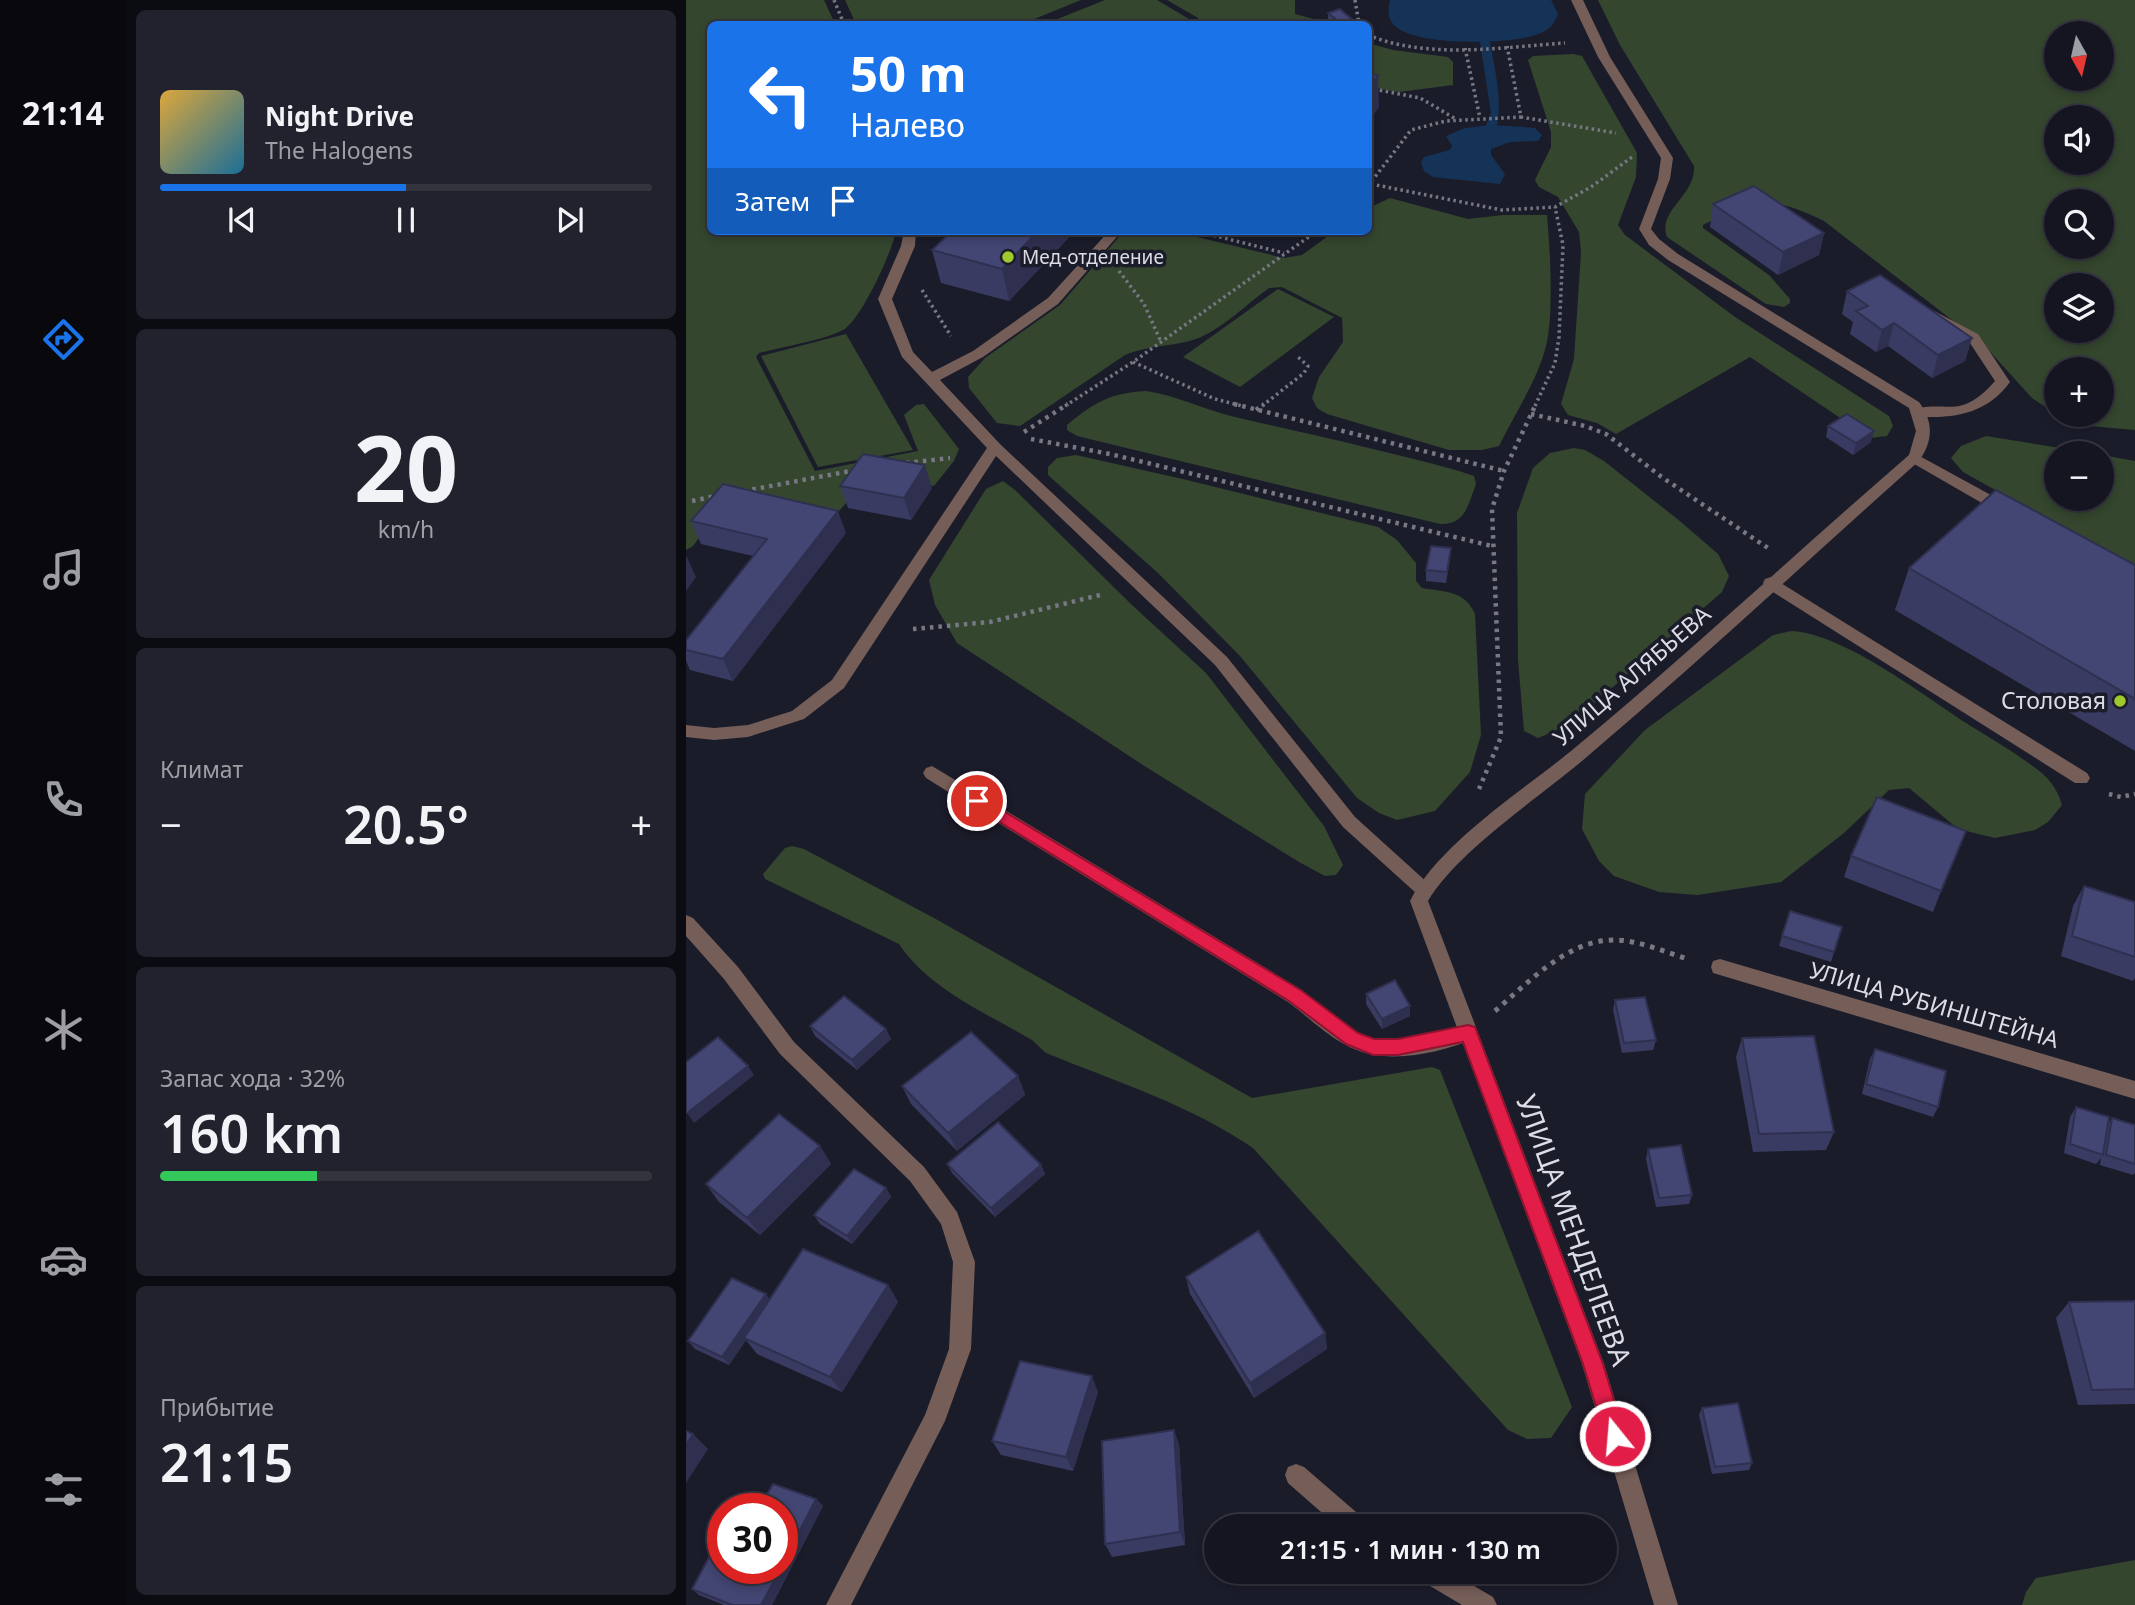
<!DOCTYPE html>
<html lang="ru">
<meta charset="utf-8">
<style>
:root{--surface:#141520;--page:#21222d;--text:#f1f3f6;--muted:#9d9fa5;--line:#33343e;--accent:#1a73e8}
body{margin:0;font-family:"Noto Sans",sans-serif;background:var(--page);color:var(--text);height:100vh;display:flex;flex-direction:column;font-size:26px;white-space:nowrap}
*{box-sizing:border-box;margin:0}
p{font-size:23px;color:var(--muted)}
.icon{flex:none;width:38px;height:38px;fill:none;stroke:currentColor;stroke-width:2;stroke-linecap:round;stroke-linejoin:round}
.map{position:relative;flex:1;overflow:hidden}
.details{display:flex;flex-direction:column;gap:10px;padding:10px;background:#0b0c12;width:560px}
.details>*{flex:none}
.banner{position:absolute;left:21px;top:21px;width:665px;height:214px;border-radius:10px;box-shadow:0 4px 10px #0003,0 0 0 2px var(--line);background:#1a73e8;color:#fff;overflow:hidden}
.needle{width:46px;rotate:172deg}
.controls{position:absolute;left:1358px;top:21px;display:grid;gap:14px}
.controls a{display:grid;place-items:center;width:70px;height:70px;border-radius:50%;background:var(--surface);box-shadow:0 4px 10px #0003,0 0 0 2px var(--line);font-size:35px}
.speed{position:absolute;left:21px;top:1493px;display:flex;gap:14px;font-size:35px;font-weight:700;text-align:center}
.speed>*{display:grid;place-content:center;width:91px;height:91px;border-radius:50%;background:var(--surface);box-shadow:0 4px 10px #0003,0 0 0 2px var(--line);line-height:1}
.speed .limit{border:10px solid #d22;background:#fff;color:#111}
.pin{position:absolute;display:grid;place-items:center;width:60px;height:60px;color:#fff;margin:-30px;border:4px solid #fff;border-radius:50%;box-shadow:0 2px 7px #0007}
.me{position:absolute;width:77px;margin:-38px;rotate:343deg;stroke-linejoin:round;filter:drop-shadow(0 0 5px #0008)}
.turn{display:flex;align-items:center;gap:24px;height:147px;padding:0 28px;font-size:32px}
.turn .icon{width:91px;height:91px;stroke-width:2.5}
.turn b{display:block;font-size:49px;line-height:60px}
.then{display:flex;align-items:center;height:66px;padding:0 28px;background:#0003;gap:14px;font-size:26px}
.big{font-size:52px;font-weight:600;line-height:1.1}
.details .card{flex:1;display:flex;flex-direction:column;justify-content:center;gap:10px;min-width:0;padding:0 24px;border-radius:10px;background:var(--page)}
.details .dial{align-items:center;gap:0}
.dial b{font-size:91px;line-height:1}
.song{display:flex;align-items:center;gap:21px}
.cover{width:84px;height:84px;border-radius:10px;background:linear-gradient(135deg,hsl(40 70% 55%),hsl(200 70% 35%))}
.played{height:7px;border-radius:4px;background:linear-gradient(90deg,var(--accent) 50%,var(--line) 50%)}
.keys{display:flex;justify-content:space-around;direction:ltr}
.heat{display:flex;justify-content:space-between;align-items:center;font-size:38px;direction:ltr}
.charge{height:10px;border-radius:5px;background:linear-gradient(90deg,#34c759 32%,var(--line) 0)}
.trip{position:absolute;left:518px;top:1514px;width:413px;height:70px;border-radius:35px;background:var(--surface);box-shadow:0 4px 10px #0003,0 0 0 2px var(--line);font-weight:600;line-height:70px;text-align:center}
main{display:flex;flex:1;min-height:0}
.tabs{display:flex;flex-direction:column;width:126px;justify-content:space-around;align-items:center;background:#08080d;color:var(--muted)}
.tabs .icon{width:49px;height:49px}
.tabs .selected{color:var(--accent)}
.tabs b{font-size:32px;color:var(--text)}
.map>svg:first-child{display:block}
</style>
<main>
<nav class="tabs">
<b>21:14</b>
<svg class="icon selected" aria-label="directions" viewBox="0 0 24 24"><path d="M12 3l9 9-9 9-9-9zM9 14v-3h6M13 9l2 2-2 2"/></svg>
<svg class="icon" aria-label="music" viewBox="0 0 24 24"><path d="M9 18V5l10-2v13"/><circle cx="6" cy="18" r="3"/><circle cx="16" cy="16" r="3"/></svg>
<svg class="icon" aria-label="phone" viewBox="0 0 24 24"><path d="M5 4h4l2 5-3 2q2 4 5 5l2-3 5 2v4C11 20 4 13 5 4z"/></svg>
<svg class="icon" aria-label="climate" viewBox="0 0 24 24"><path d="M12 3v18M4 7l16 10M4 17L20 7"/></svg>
<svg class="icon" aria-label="car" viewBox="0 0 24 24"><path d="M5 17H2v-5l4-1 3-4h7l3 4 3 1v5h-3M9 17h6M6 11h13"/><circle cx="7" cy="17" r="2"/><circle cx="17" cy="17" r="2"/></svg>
<svg class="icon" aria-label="filters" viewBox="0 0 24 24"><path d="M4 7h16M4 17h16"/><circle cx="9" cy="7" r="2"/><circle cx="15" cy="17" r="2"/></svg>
</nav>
<section class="details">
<div class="card">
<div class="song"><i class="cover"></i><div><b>Night Drive</b><p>The Halogens</p></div></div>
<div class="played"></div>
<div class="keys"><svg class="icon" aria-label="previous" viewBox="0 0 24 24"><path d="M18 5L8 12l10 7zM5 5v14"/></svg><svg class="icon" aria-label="pause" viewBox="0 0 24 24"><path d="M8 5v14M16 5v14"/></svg><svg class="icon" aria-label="next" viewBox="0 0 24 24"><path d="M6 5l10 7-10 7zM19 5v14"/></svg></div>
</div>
<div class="card dial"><b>20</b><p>km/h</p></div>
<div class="card"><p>Климат</p>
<div class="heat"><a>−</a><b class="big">20.5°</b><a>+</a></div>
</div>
<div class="card"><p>Запас хода · 32%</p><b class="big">160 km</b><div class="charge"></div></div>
<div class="card"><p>Прибытие</p><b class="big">21:15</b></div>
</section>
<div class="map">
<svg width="1449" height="1605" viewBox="0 0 1449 1605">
<rect width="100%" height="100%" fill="#1b1c2a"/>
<!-- green -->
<g fill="#34462e" fill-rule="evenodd">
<path d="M0 0H138L149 24H24V231H210C206 252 175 320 157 330 141 339 93 348 73 353L70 357 129 471 232 451 218 415 230 405 238 404 273 449 268 461 248 486 184 475 154 510 142 516 38 504 7 546 0 550Z"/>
<polygon points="159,0 395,0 336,24 170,24"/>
<polygon points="419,0 471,0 503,19 505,24 359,24"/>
<polygon points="481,0 609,0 609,14 628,19 635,24 515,24 512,18"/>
<path d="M912 0H1449V430L1404 426 1371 415H1416V369H1370V414L1346 398 1297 344 1138 221C1115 210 1084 196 1057 205 1044 209 1030 219 1017 225V228L1083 275 1104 299V303L1098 307 1080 304 981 237C971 210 1010 196 1008 166L934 45ZM1370 33H1416V79H1370ZM1370 117H1416V163H1370ZM1370 201H1416V247H1370ZM1370 285H1416V331H1370Z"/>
<polygon points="682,43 707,50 762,57 767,62 767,85 713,92 683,87"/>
<polygon points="887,54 896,56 951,153 950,177 932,225 939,235 1049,317 1203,416 1207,426 1201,436 1184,438 1064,357 930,434 911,423 882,415 875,404 888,359 895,252 893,232 872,197 853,187 849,180 865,147 865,132 842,60 847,56"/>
<path d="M704 198 782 219 817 215H861C864 248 867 304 862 336 856 374 830 411 813 446L796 450H763L641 414 631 408 626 398 633 377 657 342 656 318 596 287 583 288C561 304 539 326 515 337 491 347 466 344 439 355L334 426 311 423 283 388 282 377 299 358 374 305 438 231H486L598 258 616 255 649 231H682L683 208Z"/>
<polygon points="592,289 648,317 554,387 497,357"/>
<polygon points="160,334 227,450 132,467 75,356"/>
<path d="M460 391C493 396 521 411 553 418 627 435 700 451 773 471L788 476 790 484C782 504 780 525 754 524L391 436 381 430V425C409 402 424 393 460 391Z"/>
<polygon points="1300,436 1405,453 1370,453 1370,499 1416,499 1416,455 1449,461 1449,568 1277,472 1265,458 1275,446"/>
<polygon points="888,448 899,450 918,461 995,522 1032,554 1043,576 1036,592 904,707 869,731 852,738 838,731 832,660 831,513 847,468 864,453"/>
<path d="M390 455 501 480 692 527 711 540 730 563V581L736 588C758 592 779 590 789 614L795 735 784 772 749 811 711 820 693 813 671 798 554 656 472 573 362 475V467L371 458Z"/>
<polygon points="317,481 329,490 447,606 520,673 638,826 657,865 650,875 639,876 613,862 460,767 271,643 249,605 243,580 300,489"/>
<path d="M1105 631C1156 633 1236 694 1280 723 1304 738 1330 753 1352 770 1365 780 1372 791 1376 805L1362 822 1349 830 1309 838 1272 829 1223 788 1203 790 1158 833 1095 882 1012 895 973 892 928 876 913 861 896 829 899 794 959 730 1087 635Z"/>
<path d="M106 846 118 849 248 918 566 1098 746 1067 754 1070 886 1407 865 1438 841 1439 822 1430 567 1148C504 1105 431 1082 360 1053L346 1040C300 1013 243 989 213 944L79 879 77 874 99 848Z"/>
<polygon points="1449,1560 1449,1605 1336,1605 1340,1592 1350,1578"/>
</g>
<!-- water -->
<g fill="#153357">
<path d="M704 0H865L872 14C868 23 865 29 855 33 828 45 729 47 708 25 701 17 702 10 704 0Z"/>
<polygon points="806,125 849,128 856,135 852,141 824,142 805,149 805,155 819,174 814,184 747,177 738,171 735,162 738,157 764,150 766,146 760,136 779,128"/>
</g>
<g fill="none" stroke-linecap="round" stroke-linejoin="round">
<!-- stream -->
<path fill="#153357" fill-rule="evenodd" d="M799 39 804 42C808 67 825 130 798 145L793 142 805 113 794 42Z"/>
<!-- path-far2 -->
<g stroke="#777884" stroke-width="3.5" stroke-dasharray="2.5 3.5" stroke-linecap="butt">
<polyline points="148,0 158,24"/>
<polyline points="669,0 673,24"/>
<path d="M682 35C742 60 816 47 879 43"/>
<polyline points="821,46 835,117 930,133"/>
<polyline points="779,48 794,118"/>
<polyline points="682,88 734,98 770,119"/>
<polyline points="685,184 816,210 869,207 905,187 946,157"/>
<polyline points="682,186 725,130 760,121 835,117"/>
<polyline points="510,231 598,253"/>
<polyline points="433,271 458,304 475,342"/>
<polyline points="236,290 265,336"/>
<polyline points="447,362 529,399 556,406"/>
<polyline points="379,406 447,362 631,231"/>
<polyline points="576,406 618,373 622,366 612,357"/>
<polyline points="849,406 869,363 873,337 877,245 869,207"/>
</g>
<!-- path-far1 -->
<g stroke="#777884" stroke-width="4.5" stroke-dasharray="3.5 5" stroke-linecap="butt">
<polyline points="548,404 818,471"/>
<polyline points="570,410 578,404"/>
<polyline points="845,414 899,426 920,434 977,478 1082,548"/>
<polyline points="338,432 382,404"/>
<polyline points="345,439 424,454 806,546"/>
<polyline points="220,463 264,458"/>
<polyline points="58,491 170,470"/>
<polyline points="6,501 29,496"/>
<polyline points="227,629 304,622 418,594"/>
<polyline points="793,789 815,737 806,509 818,471 850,404"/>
<polyline points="1423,794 1435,797 1449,794"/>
</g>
<!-- path -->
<path stroke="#777884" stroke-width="5" stroke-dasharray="4.5 6" stroke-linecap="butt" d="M809 1011C842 983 881 940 928 940 953 940 978 952 1002 959"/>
<!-- lane -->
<g fill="#755d58" fill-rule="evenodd">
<polygon points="218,231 230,231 229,246 206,299 227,352 246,372 287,351 362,298 423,231 436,231 372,304 297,357 254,380 314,444 541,657 669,817 743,884 746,889 743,894 737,896 731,894 657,827 529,665 310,456 158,688 118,719 62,737 28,740 0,737 0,725 28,728 62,725 106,711 146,680 301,448 216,357 192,299 215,246"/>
<path d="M1248 311 1292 334 1324 382C1305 408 1279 417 1247 417 1239 417 1232 418 1227 412 1238 402 1262 410 1277 405 1290 401 1300 391 1309 381L1282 340 1243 318 1241 315Z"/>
<polygon points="1228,453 1325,506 1328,510 1325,514 1315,514 1223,461 1221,458 1223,455"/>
<polygon points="1085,577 1401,773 1404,778 1401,783 1389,783 1079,587 1077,583 1079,579"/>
<path d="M246 766 616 990C636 1006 658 1030 684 1038 714 1047 752 1031 782 1025L789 1027 792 1033 789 1039C748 1054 698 1067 658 1044 638 1033 621 1016 602 1002L240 778 237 773 240 768Z"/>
<polygon points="0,915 7,918 52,967 108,1042 238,1167 271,1212 289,1262 285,1349 259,1421 165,1605 140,1605 239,1415 263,1349 267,1262 255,1224 224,1181 94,1054 38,979 0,936"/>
<polygon points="1034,959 1449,1081 1449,1099 1027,973 1025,967 1027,961"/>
<polygon points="610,1464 618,1467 677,1518 681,1526 651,1526 602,1483 599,1475 602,1467"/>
<polygon points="730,1572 764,1572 807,1597 811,1605 776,1605 734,1580"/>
</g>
<!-- street -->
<path fill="#755d58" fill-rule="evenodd" d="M885 0H897L924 57 987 158 984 179 965 229 973 239 992 254 1233 402C1248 422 1247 441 1233 461 1123 559 1015 660 903 755 857 795 772 850 742 901L918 1364 992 1605H968L896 1364 724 901C754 842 840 789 891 746 1004 652 1112 551 1223 455L1230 431 1223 408 982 260 963 245 953 229 972 179 975 158 912 57Z"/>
</g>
<!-- wall -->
<g fill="#3a3b62">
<polygon points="642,13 668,21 668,24 642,24"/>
<polygon points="1027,204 1138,233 1133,255 1092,275 1024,227"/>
<polygon points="389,231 323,301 255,283 246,250"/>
<polygon points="1161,291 1286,338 1279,361 1246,378 1202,346 1190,352 1164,334 1167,322 1156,314"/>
<polygon points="1142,426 1185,442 1167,455 1140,437"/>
<polygon points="154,486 246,488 225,520 162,508"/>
<polygon points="5,521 160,533 47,681 4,670 0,661 0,640 67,556 15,544"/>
<polygon points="765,548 764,559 760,583 740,581 740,570"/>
<polygon points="1449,565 1449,751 1209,610 1223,568"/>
<polygon points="1165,856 1255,891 1247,912 1158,877"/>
<polygon points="1398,886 1449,902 1449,978 1447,981 1375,956 1387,906"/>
<polygon points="1104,911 1148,952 1145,962 1093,946"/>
<polygon points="680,994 724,1016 696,1029 680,1004"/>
<polygon points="929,1000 970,1040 967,1050 936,1053 927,1010"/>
<polygon points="124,1026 200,1029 205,1039 171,1070 129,1036"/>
<polygon points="1056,1038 1148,1132 1140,1150 1067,1152 1050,1057"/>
<polygon points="1189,1049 1252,1107 1247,1117 1176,1094 1184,1059"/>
<polygon points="332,1076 339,1095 271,1151 225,1104 216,1086"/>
<polygon points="1390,1107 1422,1124 1426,1118 1449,1125 1449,1173 1447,1175 1414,1165 1415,1158 1410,1164 1378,1153 1384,1117"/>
<polygon points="134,1146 145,1164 74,1235 33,1202 20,1184"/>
<polygon points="962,1149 1006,1195 1003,1204 970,1207 960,1159"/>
<polygon points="261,1164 355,1165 359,1174 309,1217 266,1173"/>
<polygon points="200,1188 205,1197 166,1244 134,1224 128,1215"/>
<polygon points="500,1277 639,1333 641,1349 568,1398 504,1294"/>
<polygon points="202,1285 212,1302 156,1392 71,1354 60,1340 43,1365 9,1349 2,1341 84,1299"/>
<polygon points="1449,1301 1449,1404 1392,1405 1370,1318 1383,1302"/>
<polygon points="412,1392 387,1471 315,1455 306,1441"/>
<polygon points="1016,1408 1066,1463 1063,1470 1026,1474 1013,1415"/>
<polygon points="493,1444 499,1545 426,1557 419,1544"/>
<polygon points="130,1499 137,1506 86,1605 38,1605 13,1595 6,1589 37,1568"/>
</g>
<!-- shaded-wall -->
<g fill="#2f3050">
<polygon points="668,21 668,24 656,24"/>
<polygon points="692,75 693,107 682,123 682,90"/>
<polygon points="352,231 389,231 323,301 316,269"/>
<polygon points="1138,233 1133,255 1092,275 1097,252"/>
<polygon points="1208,323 1202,346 1190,352 1196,330"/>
<polygon points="1286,338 1279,361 1246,378 1252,355"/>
<polygon points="1188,431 1185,442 1167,455 1170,443"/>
<polygon points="239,465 246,488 225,520 218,498"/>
<polygon points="152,511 160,533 47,681 37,659"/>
<polygon points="765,548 764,559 760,583 761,572"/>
<polygon points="0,555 10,577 0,591"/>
<polygon points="724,1006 724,1016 696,1029 696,1019"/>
<polygon points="200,1029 205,1039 171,1070 166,1060"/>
<polygon points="62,1066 68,1075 8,1123 1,1113"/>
<polygon points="332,1076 339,1095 271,1151 262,1133"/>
<polygon points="134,1146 145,1164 74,1235 61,1218"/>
<polygon points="355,1165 359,1174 309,1217 305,1208"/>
<polygon points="200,1188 205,1197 166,1244 161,1236"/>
<polygon points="202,1285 212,1302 156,1392 144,1377"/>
<polygon points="80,1294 86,1302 58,1338 60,1340 43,1365 36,1357"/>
<polygon points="639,1333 641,1349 568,1398 564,1383"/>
<polygon points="406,1376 412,1392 387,1471 380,1457"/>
<polygon points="488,1430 493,1444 499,1545 494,1532"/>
<polygon points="7,1434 22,1449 0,1483 0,1445"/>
<polygon points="130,1499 137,1506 86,1605 75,1605 95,1568 96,1568 96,1565"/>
</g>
<!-- building -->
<g fill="#434572" stroke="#2f3050" stroke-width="2">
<polygon points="654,9 668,21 656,24 642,13"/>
<polygon points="682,74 692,75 682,90"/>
<polygon points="1068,186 1138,233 1097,252 1027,204"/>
<polygon points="266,231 352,231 316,269 246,250"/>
<polygon points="1194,275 1286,338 1252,355 1208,323 1196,330 1170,311 1182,306 1161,291"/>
<polygon points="1161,414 1188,431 1170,443 1142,426"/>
<polygon points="177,454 239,465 218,498 154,486"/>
<polygon points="37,484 152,511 37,659 0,650 0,640 81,539 5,521"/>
<polygon points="1310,490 1449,565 1449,699 1223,568"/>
<polygon points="745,546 765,548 761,572 740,570"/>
<polygon points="1191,797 1280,831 1255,891 1165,856"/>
<polygon points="1398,886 1449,902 1449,957 1386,936"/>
<polygon points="1104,911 1156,927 1148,952 1096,936"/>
<polygon points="709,980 724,1006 696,1019 680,994"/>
<polygon points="158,996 200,1029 166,1060 124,1026"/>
<polygon points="959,997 970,1040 938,1043 929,1000"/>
<polygon points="285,1032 332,1076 262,1133 216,1086"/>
<polygon points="1128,1036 1148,1132 1073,1134 1056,1038"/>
<polygon points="32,1037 62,1066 1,1113 0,1112 0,1062"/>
<polygon points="1189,1049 1260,1071 1252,1107 1180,1084"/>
<polygon points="1390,1107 1423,1117 1417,1155 1384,1144"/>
<polygon points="93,1114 134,1146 61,1218 20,1184"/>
<polygon points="1426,1118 1449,1125 1449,1164 1420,1155"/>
<polygon points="312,1122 355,1165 305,1208 261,1164"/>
<polygon points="995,1145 1006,1195 973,1198 962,1149"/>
<polygon points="168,1169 200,1188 161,1236 128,1215"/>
<polygon points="572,1231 639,1333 564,1383 500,1277"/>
<polygon points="117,1249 202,1285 144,1377 58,1338"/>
<polygon points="46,1278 80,1294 36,1357 2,1341"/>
<polygon points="1449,1301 1449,1389 1406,1390 1383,1302"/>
<polygon points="334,1361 406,1376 380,1457 306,1441"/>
<polygon points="1052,1403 1066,1463 1029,1467 1016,1408"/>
<polygon points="488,1430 494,1532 419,1544 416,1441"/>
<polygon points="0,1431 7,1434 0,1445"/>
<polygon points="87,1484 130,1499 96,1565 96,1508 73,1508"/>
<polygon points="37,1531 37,1568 95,1568 75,1605 46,1605 6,1589"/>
</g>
<!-- route -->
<polygon fill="#e11d48" stroke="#92132f" stroke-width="2" points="291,795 616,991 672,1033 688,1039 712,1039 782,1025 789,1027 917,1364 939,1436 936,1443 929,1446 922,1443 919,1436 897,1364 777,1042 712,1055 687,1055 660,1044 603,1001 286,805 283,801"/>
<!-- markers -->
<g fill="#9eca2f" stroke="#1b1c2a" stroke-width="2.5">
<circle cx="322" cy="257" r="7"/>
<circle cx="1434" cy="701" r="7"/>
</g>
<g text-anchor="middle" stroke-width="7" stroke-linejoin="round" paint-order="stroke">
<!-- far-poi labels -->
<g font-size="19" fill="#dbdce6" stroke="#1b1c2a" text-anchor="start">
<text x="336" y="264">Мед-отделение</text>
</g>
<!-- street labels -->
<g font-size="23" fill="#dbdce6" stroke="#1b1c2a">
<text transform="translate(946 676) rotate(-41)" y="8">УЛИЦА АЛЯБЬЕВА</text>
<text transform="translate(1248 1005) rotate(16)" y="8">УЛИЦА РУБИНШТЕЙНА</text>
</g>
<!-- poi labels -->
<g font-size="23" fill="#dbdce6" stroke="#1b1c2a" text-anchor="end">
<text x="1420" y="709">Столовая</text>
</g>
<!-- near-street labels -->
<g font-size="28" fill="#dbdce6" stroke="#1b1c2a">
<text transform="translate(888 1230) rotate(70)" y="10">УЛИЦА МЕНДЕЛЕЕВА</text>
</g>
</g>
</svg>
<div class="controls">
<a><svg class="needle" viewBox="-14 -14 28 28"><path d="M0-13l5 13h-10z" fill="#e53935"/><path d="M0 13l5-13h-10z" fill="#9d9fa5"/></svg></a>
<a><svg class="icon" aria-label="sound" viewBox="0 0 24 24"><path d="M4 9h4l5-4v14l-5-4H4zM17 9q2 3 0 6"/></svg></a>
<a><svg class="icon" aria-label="search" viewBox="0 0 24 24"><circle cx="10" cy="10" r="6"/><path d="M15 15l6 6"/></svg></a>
<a><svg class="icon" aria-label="layers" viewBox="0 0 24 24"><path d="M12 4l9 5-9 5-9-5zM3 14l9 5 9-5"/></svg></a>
<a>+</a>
<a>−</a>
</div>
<div class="speed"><div class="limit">30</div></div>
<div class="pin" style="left:291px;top:801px;background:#d93025"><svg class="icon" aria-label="arrive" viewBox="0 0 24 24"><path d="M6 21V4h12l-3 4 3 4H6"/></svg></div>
<svg class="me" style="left:929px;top:1436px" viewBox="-20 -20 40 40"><circle r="17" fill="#e11d48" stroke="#fff" stroke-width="3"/><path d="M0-11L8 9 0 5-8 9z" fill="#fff"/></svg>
<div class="trip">21:15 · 1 мин · 130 m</div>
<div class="banner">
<div class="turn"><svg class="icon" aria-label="left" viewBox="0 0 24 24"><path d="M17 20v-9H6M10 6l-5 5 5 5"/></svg><div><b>50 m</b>Налево</div></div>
<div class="then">Затем<svg class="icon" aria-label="arrive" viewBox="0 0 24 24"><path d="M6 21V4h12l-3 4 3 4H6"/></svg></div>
</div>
</div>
</main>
